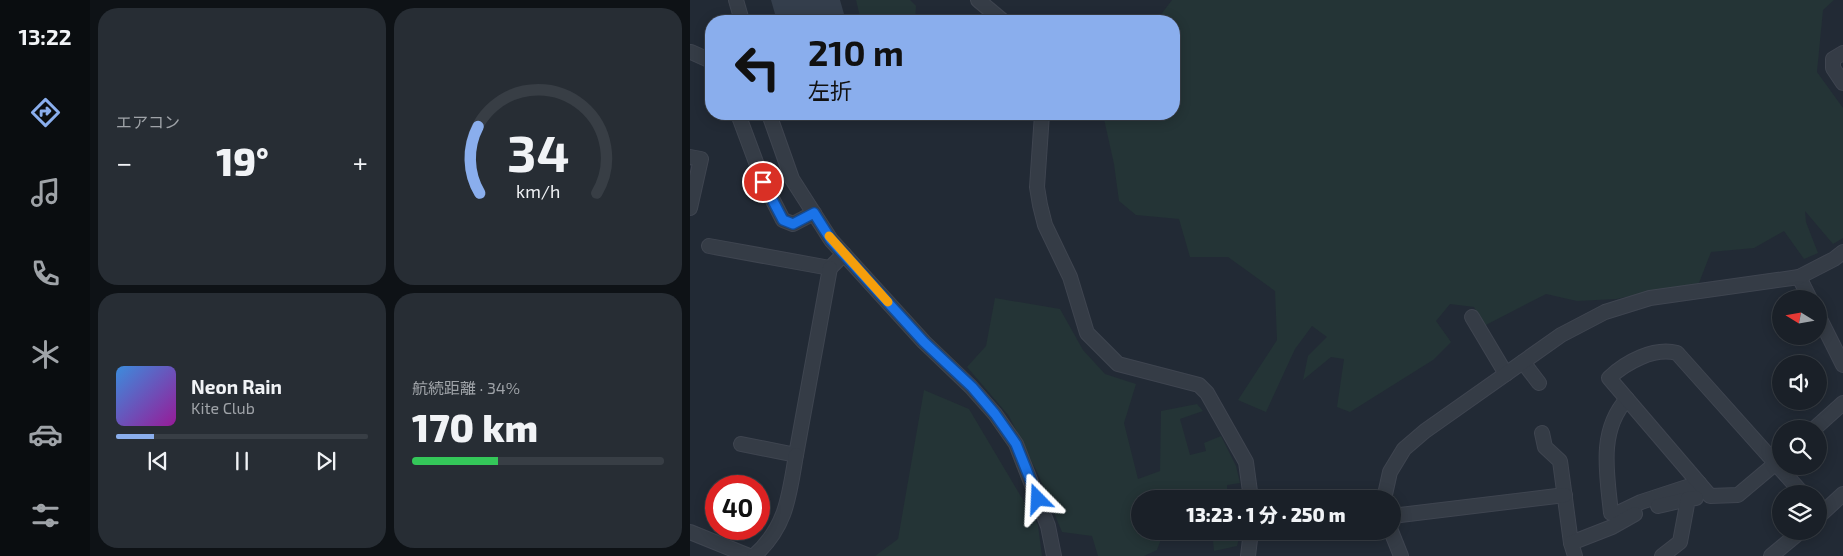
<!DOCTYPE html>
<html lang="ja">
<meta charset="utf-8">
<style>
:root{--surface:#1a2028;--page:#272d34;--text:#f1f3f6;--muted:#9fa3a8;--line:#383e45;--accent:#8aaeed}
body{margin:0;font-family:"Exo 2","Noto Sans JP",sans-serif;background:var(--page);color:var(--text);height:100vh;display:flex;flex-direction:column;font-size:19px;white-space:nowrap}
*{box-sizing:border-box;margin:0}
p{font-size:16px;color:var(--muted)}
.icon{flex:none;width:28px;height:28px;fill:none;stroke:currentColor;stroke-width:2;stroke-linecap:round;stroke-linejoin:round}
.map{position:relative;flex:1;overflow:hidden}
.sheet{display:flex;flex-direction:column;gap:8px;padding:8px;background:#0e1216;width:600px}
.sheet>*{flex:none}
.banner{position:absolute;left:15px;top:15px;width:475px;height:105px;border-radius:20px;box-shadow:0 2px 12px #0003,0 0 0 1px var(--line);background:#8aaeed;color:#111;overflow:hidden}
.needle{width:32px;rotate:281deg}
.fabs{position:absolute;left:1082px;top:290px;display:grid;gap:10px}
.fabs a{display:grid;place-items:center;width:55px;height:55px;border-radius:50%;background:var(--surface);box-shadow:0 2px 12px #0003,0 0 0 1px var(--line);font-size:25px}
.speed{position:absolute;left:15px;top:475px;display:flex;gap:10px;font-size:25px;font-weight:700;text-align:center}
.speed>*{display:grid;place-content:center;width:65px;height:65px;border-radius:50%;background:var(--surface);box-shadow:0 2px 12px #0003,0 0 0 1px var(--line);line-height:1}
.speed .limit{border:8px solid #d22;background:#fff;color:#111}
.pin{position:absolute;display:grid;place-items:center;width:42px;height:42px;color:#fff;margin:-21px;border:2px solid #fff;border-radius:50%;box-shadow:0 1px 5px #0007}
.me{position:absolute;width:55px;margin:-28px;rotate:339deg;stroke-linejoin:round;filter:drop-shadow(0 0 4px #0008)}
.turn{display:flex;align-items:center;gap:18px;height:105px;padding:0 20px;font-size:22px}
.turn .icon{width:65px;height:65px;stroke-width:2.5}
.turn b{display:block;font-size:35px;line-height:42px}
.big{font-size:38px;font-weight:800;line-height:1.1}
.sheet .tile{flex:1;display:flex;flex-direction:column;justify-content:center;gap:8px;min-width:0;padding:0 18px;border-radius:20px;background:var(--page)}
.sheet .dial{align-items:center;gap:0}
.dial svg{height:130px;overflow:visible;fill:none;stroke:var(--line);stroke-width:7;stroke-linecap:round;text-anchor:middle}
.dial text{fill:var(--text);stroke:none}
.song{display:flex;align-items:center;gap:15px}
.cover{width:60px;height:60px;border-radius:8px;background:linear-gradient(135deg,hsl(210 70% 55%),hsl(300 70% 35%))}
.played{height:5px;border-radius:2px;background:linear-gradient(90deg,var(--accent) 15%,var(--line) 15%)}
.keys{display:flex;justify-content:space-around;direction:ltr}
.heat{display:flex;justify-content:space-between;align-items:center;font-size:28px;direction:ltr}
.charge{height:8px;border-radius:4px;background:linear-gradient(90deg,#34c759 34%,var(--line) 0)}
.sheet .tiles{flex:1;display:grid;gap:8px;grid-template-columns:repeat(2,1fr)}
.trip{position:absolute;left:441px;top:490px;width:270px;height:50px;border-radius:25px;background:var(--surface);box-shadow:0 2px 12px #0003,0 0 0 1px var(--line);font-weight:800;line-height:50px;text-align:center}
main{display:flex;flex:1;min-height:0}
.tab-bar{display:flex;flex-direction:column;width:90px;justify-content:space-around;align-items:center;background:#0a0d10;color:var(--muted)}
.tab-bar .icon{width:35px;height:35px}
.tab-bar .active{color:var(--accent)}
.tab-bar b{font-size:22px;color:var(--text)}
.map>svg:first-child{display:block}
</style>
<main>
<nav class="tab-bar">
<b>13:22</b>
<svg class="icon active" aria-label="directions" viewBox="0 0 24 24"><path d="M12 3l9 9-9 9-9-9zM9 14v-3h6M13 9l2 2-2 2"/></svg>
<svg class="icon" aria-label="music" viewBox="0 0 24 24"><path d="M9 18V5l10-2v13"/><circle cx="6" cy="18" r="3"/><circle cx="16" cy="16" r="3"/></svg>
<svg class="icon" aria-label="phone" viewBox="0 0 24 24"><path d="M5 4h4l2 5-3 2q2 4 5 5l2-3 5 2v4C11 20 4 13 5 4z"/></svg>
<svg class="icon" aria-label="climate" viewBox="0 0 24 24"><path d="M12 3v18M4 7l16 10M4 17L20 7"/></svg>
<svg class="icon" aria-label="car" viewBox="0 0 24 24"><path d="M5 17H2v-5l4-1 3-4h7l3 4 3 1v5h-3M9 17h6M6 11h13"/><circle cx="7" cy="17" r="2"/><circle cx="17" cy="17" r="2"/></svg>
<svg class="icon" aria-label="filters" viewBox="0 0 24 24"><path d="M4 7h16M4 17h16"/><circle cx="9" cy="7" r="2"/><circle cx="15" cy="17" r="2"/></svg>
</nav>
<section class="sheet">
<div class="tiles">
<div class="tile"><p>エアコン</p>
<div class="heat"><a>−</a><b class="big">19°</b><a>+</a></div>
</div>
<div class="tile dial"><svg viewBox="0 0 100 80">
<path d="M14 69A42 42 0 1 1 86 69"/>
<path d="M14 69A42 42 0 0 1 13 28" stroke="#8aaeed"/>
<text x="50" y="56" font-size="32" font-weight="700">34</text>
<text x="50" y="72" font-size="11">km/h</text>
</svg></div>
<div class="tile">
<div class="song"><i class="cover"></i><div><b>Neon Rain</b><p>Kite Club</p></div></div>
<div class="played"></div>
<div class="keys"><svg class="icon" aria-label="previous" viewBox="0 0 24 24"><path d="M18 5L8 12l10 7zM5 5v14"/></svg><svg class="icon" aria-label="pause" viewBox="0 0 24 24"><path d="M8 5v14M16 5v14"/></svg><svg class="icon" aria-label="next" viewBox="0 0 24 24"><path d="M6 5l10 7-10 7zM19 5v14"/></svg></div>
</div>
<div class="tile"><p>航続距離 · 34%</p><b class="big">170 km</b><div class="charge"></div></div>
</div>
</section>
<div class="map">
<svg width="1153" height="556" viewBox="0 0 1153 556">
<rect width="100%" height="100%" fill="#222a35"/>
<!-- green -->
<g fill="#243436">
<polygon points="166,0 220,0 226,6 225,21 171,21"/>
<polygon points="482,0 1144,0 1133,10 1127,72 1153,108 1153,238 1143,244 1115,211 1116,222 1128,253 1114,259 1094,231 1064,248 1021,252 1009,283 926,299 887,301 856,294 794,326 784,307 760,304 746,321 761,342 743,360 660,412 647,407 654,359 641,357 613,380 618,356 637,337 622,326 605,349 576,412 548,400 587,340 585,291 538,257 500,257 489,219 446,215 429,201 424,164 414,119 416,114 484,114 484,21 466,21"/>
<polygon points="305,298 370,309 393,350 415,374 446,384 434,423 448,479 470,471 471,411 507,404 513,411 490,419 500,455 516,451 514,443 531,436 546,466 550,483 537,485 537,499 516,499 505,495 479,499 450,499 450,531 474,531 467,550 454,556 408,556 402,536 372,532 348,474 319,416 277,367 296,346"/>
<polygon points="234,390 279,409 348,525 352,556 185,556 208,539"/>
<polygon points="522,531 551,531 547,546 524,551"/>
</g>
<!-- building -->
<polygon fill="#343e4c" points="81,0 150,0 156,21 87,21"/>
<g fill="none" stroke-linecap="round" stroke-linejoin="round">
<!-- minor casing -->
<g stroke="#3f4550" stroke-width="16">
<g id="minor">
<polyline points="46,0 52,21"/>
<polyline points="288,0 313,21"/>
<polyline points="1,52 21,61"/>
<polyline points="1153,53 1143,59 1143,68 1153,83"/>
<polyline points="48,114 73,181 93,220 103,224 124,213"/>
<polyline points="79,114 102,179 141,240 234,342 281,387 305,414 326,444 358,526 364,556"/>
<polyline points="352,114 347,187 350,205 355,225 380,277 397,333 428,364 509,385 517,393 556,462 561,499"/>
<polyline points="0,157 11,159 0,208"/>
<polyline points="19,246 140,268 154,254"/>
<polyline points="1109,277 1120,299"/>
<polyline points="782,317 816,374"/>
<polyline points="1129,317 1153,365"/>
<polyline points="833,362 849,383"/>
<path d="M937 399C908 431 917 474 921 513H928L951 502 1009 483"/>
<polyline points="1124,429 1153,403"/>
<polyline points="852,433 855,447 870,461 881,543"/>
<polyline points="51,444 106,455 140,268"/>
<path d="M1091 458 1086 463 1048 495 1020 496 919 378C936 362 964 347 987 353L1113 494"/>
<polyline points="694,499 700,472 714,449 735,431 871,335 915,312 960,298 1109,277 1144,259 1153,252"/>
<polyline points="968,506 998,499"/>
<polyline points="702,516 875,495"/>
<polyline points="1129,516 1153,494"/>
<polyline points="701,531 711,556"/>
<polyline points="0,532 59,556"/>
<path d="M64 556C97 526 99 496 106 455"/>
<polyline points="558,556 561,531"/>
<polyline points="885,556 881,543 922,527 945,514"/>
<polyline points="972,556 990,542 998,499 1006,498"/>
<polyline points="1081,556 1111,531"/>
</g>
</g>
<!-- minor -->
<use href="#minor" stroke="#353c46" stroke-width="14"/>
</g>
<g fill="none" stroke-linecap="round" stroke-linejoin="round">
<!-- route casing -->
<g stroke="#114b97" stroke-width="12">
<polyline id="route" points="73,182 93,220 103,224 124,213 141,240 234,342 282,387 305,414 326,444 348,499"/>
</g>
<!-- route -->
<use href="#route" stroke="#1a73e8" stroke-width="9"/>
<!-- slow -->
<polyline stroke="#f59e0b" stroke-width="9" points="139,236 198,302"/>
</g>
</svg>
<div class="fabs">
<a><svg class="needle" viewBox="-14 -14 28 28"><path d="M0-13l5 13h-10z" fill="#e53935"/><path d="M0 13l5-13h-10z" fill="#9fa3a8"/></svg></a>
<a><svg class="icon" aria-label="sound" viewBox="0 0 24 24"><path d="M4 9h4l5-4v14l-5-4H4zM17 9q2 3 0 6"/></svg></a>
<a><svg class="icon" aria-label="search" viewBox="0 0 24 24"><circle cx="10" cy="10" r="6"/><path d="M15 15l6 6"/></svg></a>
<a><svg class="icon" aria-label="layers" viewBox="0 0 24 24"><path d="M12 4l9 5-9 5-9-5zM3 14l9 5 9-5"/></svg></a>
</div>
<div class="speed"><div class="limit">40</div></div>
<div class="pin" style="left:73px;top:182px;background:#d93025"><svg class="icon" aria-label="arrive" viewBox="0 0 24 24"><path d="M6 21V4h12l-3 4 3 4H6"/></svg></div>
<svg class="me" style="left:348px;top:499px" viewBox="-20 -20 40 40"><path d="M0-17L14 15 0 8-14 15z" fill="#1a73e8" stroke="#fff" stroke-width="4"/></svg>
<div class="trip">13:23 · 1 分 · 250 m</div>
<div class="banner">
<div class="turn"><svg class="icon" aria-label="left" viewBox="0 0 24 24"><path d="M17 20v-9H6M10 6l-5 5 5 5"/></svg><div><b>210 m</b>左折</div></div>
</div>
</div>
</main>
